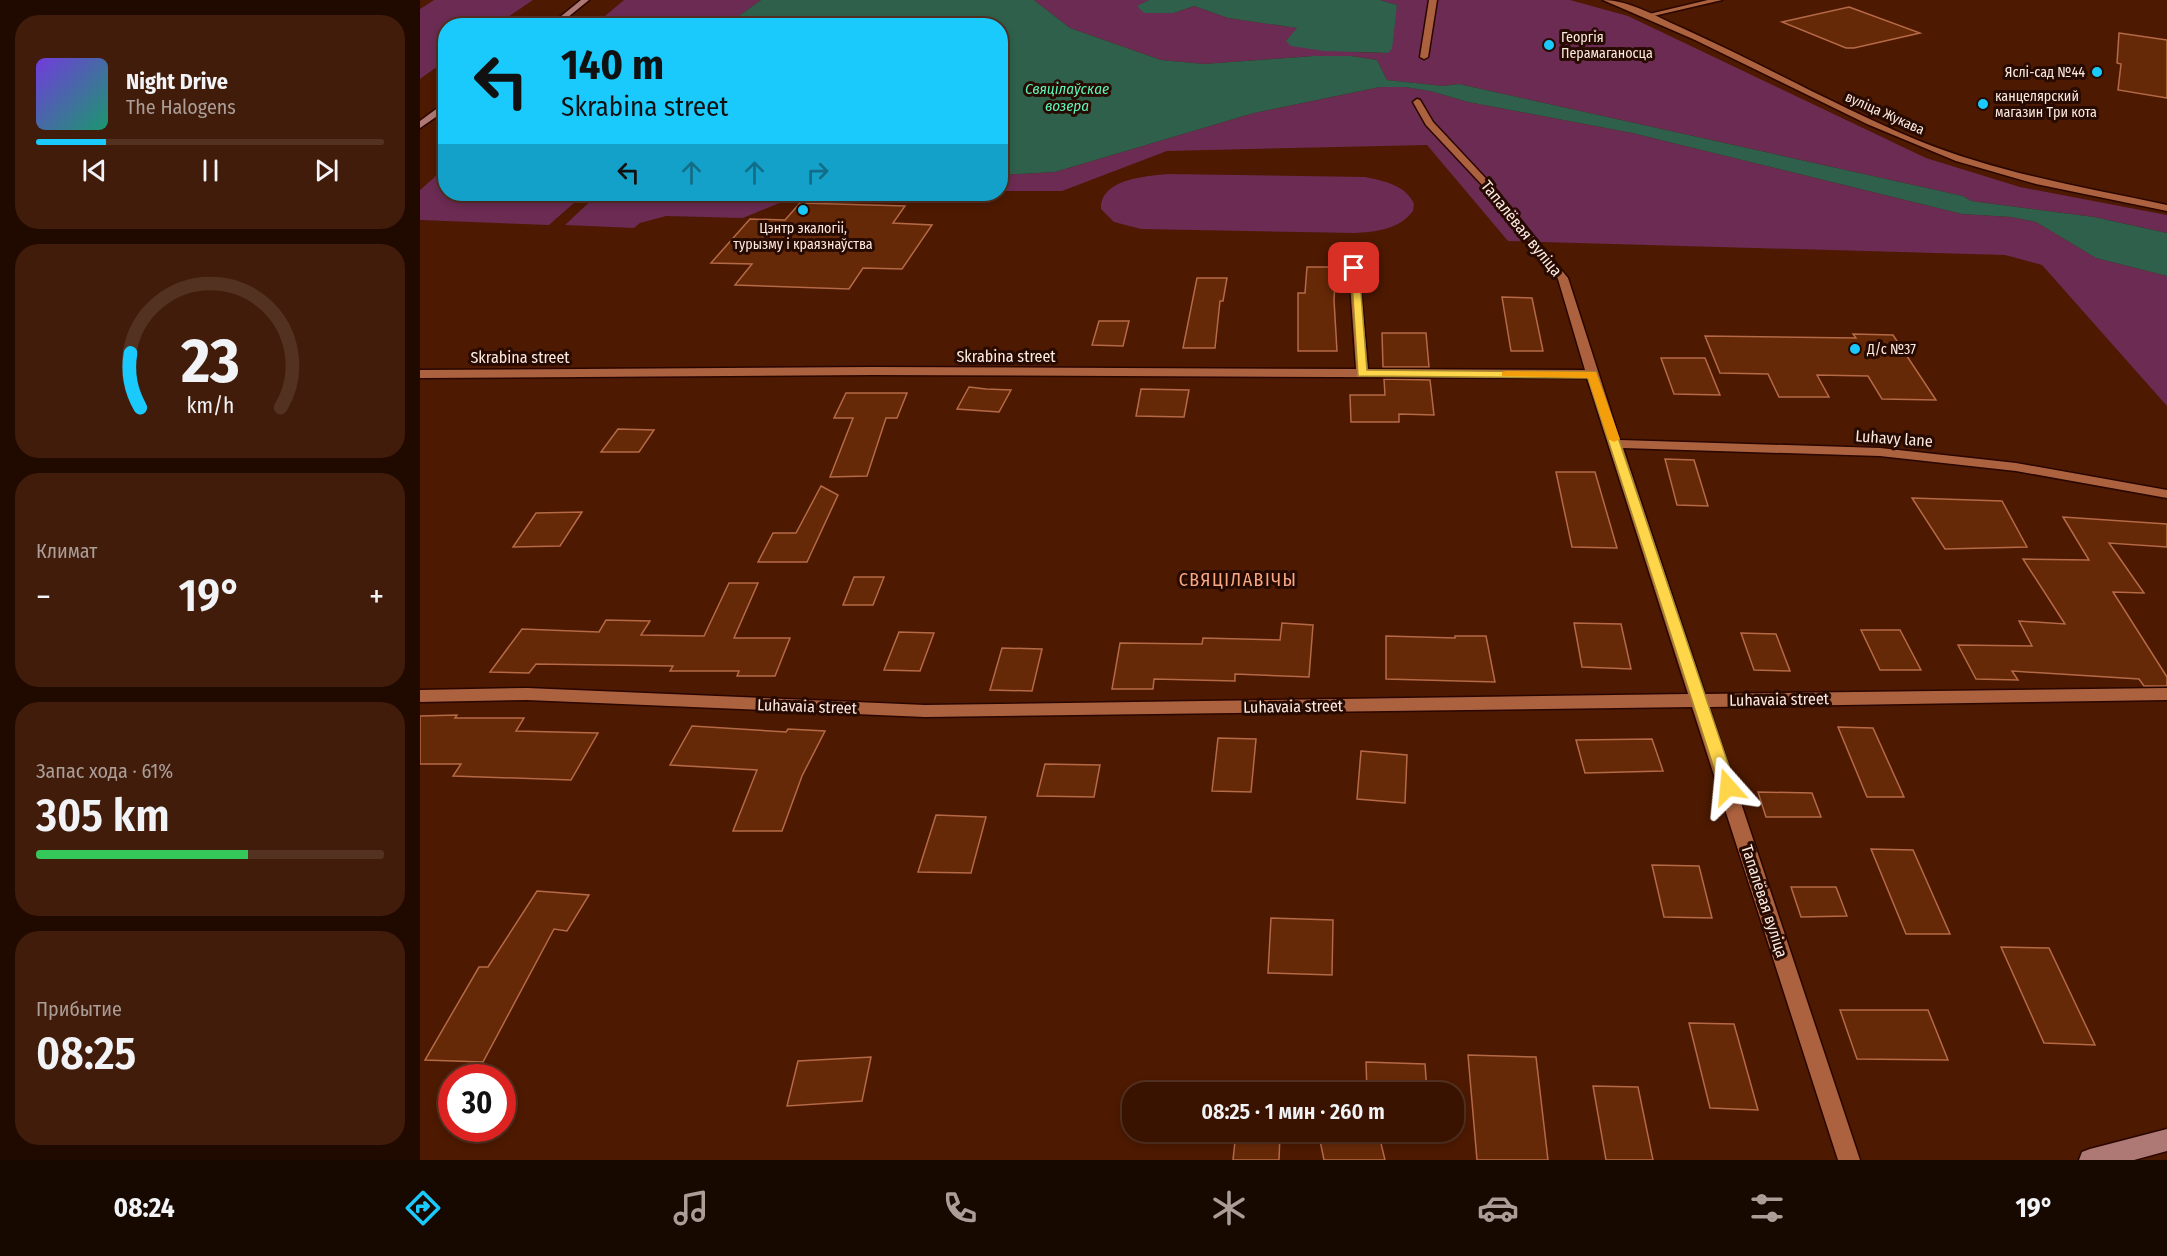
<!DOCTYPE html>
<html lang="ru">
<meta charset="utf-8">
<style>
:root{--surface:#3a1300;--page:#411c0a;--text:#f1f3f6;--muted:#ab9e99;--line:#543222;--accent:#1acafc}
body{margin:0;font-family:"Fira Sans Condensed",sans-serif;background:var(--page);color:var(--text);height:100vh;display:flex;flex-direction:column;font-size:22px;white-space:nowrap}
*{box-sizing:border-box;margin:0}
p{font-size:20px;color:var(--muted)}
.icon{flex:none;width:33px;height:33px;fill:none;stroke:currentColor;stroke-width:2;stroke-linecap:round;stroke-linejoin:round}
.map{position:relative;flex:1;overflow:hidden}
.sheet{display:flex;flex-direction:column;gap:15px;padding:15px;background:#200a00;width:420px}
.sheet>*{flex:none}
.hud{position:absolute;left:18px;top:18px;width:570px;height:183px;border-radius:24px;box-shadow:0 3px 9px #0003,0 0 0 2px var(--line);background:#1acafc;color:#111;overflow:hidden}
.speed{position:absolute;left:18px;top:1064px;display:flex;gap:12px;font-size:30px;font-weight:700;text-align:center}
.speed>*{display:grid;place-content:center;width:78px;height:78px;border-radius:50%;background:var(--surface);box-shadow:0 3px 9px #0003,0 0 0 2px var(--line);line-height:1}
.speed .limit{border:9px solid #d22;background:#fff;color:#111}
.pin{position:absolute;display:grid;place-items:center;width:51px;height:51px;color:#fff;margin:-26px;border-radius:12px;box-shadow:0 3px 9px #0006}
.me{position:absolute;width:66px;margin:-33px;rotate:342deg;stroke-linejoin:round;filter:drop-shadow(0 0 4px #0008)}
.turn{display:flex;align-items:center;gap:21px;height:126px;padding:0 24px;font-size:27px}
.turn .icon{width:78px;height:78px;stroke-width:2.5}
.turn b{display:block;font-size:42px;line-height:51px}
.lanes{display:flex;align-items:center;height:57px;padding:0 24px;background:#0003;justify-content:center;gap:30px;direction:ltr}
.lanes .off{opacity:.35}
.big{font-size:45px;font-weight:600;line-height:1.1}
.sheet .widget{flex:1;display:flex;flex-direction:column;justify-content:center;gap:9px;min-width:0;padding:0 21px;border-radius:24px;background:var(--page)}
.sheet .dial{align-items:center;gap:0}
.dial svg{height:156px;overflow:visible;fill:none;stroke:var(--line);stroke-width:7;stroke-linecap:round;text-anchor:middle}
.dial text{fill:var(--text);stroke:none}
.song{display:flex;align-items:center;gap:18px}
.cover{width:72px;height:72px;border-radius:9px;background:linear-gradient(135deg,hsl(260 70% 55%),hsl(160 70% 35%))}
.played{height:6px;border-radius:3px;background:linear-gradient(90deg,var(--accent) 20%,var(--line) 20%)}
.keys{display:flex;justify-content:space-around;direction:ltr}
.heat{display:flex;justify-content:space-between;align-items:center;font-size:33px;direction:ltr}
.charge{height:9px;border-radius:4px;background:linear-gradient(90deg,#34c759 61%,var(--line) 0)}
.trip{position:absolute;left:702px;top:1082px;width:342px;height:60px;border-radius:24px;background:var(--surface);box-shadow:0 3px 9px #0003,0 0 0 2px var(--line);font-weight:600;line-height:60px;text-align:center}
.tabs{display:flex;height:96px;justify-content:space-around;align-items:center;background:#170800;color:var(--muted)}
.tabs .icon{width:42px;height:42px}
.tabs .active{color:var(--accent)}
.tabs b{font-size:27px;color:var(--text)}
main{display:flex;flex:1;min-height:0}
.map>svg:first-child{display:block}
</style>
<main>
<section class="sheet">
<div class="widget">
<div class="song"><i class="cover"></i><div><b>Night Drive</b><p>The Halogens</p></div></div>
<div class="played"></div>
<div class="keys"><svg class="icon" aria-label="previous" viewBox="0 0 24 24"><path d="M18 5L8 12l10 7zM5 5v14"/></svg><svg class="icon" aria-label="pause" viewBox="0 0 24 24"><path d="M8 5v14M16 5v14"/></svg><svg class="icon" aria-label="next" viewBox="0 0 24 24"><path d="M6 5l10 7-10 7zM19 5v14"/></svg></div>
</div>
<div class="widget dial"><svg viewBox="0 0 100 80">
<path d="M14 69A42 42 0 1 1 86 69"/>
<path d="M14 69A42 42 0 0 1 9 41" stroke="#1acafc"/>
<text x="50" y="56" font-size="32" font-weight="700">23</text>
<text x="50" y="72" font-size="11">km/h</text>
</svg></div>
<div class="widget"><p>Климат</p>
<div class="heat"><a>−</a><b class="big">19°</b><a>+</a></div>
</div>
<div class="widget"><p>Запас хода · 61%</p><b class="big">305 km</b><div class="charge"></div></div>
<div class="widget"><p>Прибытие</p><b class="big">08:25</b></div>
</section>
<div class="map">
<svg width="1747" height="1160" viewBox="0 0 1747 1160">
<rect width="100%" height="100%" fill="#4d1900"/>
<!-- green -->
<g fill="#6b2b52">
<polygon points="14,0 113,0 76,25 26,26 25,61 0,79 0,9"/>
<polygon points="204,0 341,0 306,25 173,26"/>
<polygon points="614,0 729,0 718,6 754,13 774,6 808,18 878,28 932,52 968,53 977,5 960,0 1150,0 1208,16 1506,158 1600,187 1747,215 1747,233 1674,217 1551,201 1543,196 1039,84 1023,86 967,80 957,60 931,56 894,56 784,64 741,60 650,28"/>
<polygon points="960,87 985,87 1010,91 1048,102 1212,133 1542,214 1591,217 1616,222 1676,258 1747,276 1747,406 1622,265 1585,255 1088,241 1007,145 747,151 642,191 581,191 581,175 635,172 834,113"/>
<polygon points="25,168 26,194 164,194 129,225 0,220 0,190"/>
<path d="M748 174 945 177C964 181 986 185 994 204L993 211C979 230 955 232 934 233L721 229 694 222 681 209C680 179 726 176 748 174Z"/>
<polygon points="178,194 381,194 323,218 246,216 220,223 214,228 145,225"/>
</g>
<!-- water -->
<g fill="#2e604b">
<polygon points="341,0 614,0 650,28 741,60 784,64 894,56 931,56 957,60 967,80 1023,86 1039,84 1543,196 1551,201 1674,217 1747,233 1747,276 1676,258 1616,222 1591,217 1542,214 1212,133 1048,102 1010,91 985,87 960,87 834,113 635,172 581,175 580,26 306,25"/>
<polygon points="729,0 960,0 977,5 972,49 968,53 904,51 871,46 866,41 877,28 808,18 774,6 754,13 724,13 717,6"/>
</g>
<!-- building -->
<g fill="#662908" stroke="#b56946" stroke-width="1.5">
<polygon points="1429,7 1500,33 1434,48 1426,48 1362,22"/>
<polygon points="1699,33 1747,40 1747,98 1698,90 1701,64 1697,63"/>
<polygon points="380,203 485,206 473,223 512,225 482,269 443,268 429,289 315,285 332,264 291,263 330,219 365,220"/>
<polygon points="887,267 916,267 914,300 917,351 878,351 878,293 885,293"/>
<polygon points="777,278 807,278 803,301 800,301 795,348 763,348"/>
<polygon points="1082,297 1112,298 1123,351 1091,351"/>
<polygon points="679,321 709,321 703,346 672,345"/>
<polygon points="962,333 1006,333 1009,367 963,367"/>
<polygon points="1433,334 1473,335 1516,400 1462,399 1448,376 1397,375 1409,397 1359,397 1348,374 1300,373 1285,336 1436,338"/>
<polygon points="1241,358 1285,358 1300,395 1254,394"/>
<polygon points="964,379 1010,380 1014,415 979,414 979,422 931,422 930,395 965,395"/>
<polygon points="549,387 566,389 591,390 579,412 537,409"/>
<polygon points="721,389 769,390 764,417 716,416"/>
<polygon points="426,393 487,393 477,418 466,418 447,476 410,477 433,418 414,418"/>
<polygon points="198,429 234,430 219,452 181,452"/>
<polygon points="1245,459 1274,460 1288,506 1257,505"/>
<polygon points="1136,472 1175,472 1197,548 1152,547"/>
<polygon points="401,486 418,495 387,562 338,562 353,533 376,533"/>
<polygon points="1492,498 1582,501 1607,547 1525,549"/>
<polygon points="162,512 140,546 93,547 116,513"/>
<polygon points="1643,517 1747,524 1747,547 1689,543 1724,593 1693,592 1747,677 1747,686 1724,686 1719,679 1592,671 1598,680 1556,679 1538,645 1612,646 1599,621 1645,624 1603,559 1669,560"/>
<polygon points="434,577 464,577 453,605 423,605"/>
<polygon points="309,583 338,583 314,638 370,638 355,676 317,676 319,671 250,671 253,666 116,664 109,673 70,672 102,629 179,632 186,620 230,621 221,635 284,636"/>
<polygon points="862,623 893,625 889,677 815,674 815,681 734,679 733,689 692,689 700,643 782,644 783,638 860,640"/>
<polygon points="1154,623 1201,624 1211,669 1162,667"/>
<polygon points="1441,630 1480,630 1501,670 1460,670"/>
<polygon points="479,632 514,633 500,671 464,670"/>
<polygon points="1321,633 1356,634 1370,671 1334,670"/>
<polygon points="966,636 1035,638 1035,636 1066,636 1075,682 966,679"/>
<polygon points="582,648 622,649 612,691 570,690"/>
<polygon points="37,715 35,718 104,718 96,731 178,733 151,780 33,776 41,764 0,764 0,716"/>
<polygon points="272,726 366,732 368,729 405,731 382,776 362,831 313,831 337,770 250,765"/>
<polygon points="1418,727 1453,728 1484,797 1447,797"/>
<polygon points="798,738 836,739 831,792 792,791"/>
<polygon points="1232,739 1243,771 1165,773 1156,740"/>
<polygon points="941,751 987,755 985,803 937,799"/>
<polygon points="625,764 680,765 674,797 617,796"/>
<polygon points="1338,792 1392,793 1401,817 1346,817"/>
<polygon points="516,815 566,817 551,873 498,872"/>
<polygon points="1451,849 1493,850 1530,934 1486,934"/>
<polygon points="1232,865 1279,866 1292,918 1244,917"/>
<polygon points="1371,887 1416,887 1427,916 1381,917"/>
<polygon points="117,891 169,895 147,931 134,929 63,1062 5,1060 59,967 68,967"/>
<polygon points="851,918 913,920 912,975 848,973"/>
<polygon points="1581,947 1629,948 1675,1045 1624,1043"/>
<polygon points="1420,1010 1508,1010 1528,1060 1437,1059"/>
<polygon points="1269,1023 1314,1024 1338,1110 1290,1108"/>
<polygon points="1048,1055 1116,1057 1128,1160 1057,1160"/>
<polygon points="451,1057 442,1101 367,1106 378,1061"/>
<polygon points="946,1062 1005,1064 1007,1092 947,1092"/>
<polygon points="1173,1086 1218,1087 1233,1160 1186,1160"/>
<polygon points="898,1131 958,1131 965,1160 904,1160"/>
<polygon points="816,1132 860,1134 859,1160 813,1160"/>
</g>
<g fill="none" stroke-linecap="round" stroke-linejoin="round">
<!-- minor casing -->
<g stroke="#2a0600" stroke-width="3">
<g id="minor">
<polygon points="1009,0 1017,0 1008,57 1004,59 1000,57"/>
<polygon points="1288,0 1302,0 1229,17 1225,15"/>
<polygon points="997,99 1000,100 1013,122 1071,184 1148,278 1200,440 1460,448 1596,463 1747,490 1747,498 1596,471 1460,456 1203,448 1285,694 1747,688 1747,700 1289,707 1440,1160 1418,1160 1272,707 505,717 107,700 0,702 0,690 107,688 505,705 1268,694 1167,378 452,375 0,378 0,370 452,367 936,369 929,269 934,266 939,269 948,369 1165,370 1138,279 1065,188 1006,125 993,102"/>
</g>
</g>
<!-- tertiary casing -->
<g stroke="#2a0600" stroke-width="3">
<path id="tertiary" d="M1183 0C1209 0 1237 17 1260 27 1340 63 1416 106 1497 140 1578 173 1662 187 1747 205V211L1616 184 1536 161 1447 124 1273 39Z"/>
</g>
<!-- secondary casing -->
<g stroke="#2a0600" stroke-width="3">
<g id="secondary">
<polygon points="161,0 169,0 137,26 129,26"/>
<polygon points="23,104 26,104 26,110 0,128 0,121"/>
<polygon points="1747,1129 1747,1151 1714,1160 1659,1160 1662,1152 1670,1149"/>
</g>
</g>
<!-- minor -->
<use href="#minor" fill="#ad623f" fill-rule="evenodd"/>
<!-- tertiary -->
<use href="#tertiary" fill="#ad623f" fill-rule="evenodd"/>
<!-- secondary -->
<use href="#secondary" fill="#ae7975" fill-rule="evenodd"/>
</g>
<!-- route -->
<polygon fill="#ffd54a" stroke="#a68a30" stroke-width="1.5" points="931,266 939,268 947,370 1176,372 1316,787 1314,792 1308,794 1302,792 1300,787 1168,378 938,376"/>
<!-- slow -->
<polygon fill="#f59e0b" points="1086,371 1176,372 1200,439 1194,442 1188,439 1168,378 1082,376 1082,372"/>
<!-- markers -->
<g fill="#1acafc" stroke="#270a00" stroke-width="2">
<circle cx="1129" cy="45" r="6"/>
<circle cx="1677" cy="72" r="6"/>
<circle cx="1563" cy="104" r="6"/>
<circle cx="383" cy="210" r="6"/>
<circle cx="1435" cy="349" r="6"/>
</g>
<g text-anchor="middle" stroke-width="6" stroke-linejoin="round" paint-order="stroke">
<!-- far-poi labels -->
<g font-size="14" fill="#fbeae2" stroke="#270a00" text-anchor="start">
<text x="1141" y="42">Георгія<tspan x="1141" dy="16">Перамаганосца</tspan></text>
<text x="1665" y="77" text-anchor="end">Яслі-сад №44</text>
<text x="1575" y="101">канцелярский<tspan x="1575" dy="16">магазин Три кота</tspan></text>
<text x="383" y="233" text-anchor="middle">Цэнтр экалогіі,<tspan x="383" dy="16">турызму і краязнаўства</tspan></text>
<text x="1447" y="354">Д/с №37</text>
</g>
<!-- far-street labels -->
<g font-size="14" fill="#fbeae2" stroke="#270a00">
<text transform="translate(1465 113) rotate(24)" y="5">вуліца Жукава</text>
</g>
<!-- far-water labels -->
<g font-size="15" font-style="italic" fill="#5df6bd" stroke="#270a00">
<text x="647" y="94">Свяцілаўскае<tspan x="647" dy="17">возера</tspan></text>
</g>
<!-- street labels -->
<g font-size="16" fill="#fbeae2" stroke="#270a00">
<text transform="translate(1102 228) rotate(51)" y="6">Тапалёвая вуліца</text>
<text x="586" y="362">Skrabina street</text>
<text x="100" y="363">Skrabina street</text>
<text transform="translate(1474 438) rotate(4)" y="6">Luhavy lane</text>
<text transform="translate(1359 699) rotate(-1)" y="6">Luhavaia street</text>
<text transform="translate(387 706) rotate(2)" y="6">Luhavaia street</text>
<text transform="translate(873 706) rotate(-1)" y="6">Luhavaia street</text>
<text transform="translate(1345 901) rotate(72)" y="6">Тапалёвая вуліца</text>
</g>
<!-- neighbourhood labels -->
<g font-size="18" letter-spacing="1.5" fill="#faa884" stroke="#270a00">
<text x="818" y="586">СВЯЦІЛАВІЧЫ</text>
</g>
</g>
</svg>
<div class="speed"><div class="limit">30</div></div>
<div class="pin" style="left:934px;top:268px;background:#d93025"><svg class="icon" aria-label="arrive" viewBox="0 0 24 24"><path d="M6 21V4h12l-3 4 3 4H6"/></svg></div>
<svg class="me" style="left:1308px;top:787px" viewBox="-20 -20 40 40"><path d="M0-17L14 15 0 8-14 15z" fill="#ffd54a" stroke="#fff" stroke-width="4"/></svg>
<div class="trip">08:25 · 1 мин · 260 m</div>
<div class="hud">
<div class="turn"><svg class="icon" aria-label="left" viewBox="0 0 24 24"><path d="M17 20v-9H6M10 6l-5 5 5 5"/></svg><div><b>140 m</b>Skrabina street</div></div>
<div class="lanes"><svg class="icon" aria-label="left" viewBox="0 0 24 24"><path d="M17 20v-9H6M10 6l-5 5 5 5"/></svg><svg class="icon off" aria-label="ahead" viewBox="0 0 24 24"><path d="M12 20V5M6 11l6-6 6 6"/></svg><svg class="icon off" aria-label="ahead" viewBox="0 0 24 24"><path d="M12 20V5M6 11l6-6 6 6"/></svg><svg class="icon off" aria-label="right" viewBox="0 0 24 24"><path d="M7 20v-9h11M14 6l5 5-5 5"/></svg></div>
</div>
</div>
</main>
<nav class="tabs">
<b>08:24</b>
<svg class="icon active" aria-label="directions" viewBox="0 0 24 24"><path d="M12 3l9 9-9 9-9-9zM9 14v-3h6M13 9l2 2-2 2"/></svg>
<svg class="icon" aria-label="music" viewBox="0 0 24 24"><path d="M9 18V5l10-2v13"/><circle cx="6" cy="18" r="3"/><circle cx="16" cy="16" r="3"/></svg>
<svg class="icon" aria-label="phone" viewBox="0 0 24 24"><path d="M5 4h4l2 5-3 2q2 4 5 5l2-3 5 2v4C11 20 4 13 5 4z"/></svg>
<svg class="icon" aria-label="climate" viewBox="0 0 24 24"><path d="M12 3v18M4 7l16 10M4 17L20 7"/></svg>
<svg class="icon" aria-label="car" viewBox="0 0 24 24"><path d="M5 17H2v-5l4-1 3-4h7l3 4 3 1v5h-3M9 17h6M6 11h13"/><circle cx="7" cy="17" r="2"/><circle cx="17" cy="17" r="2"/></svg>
<svg class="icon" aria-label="filters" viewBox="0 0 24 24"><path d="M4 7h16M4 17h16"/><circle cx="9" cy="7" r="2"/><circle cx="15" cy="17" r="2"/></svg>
<b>19°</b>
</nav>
